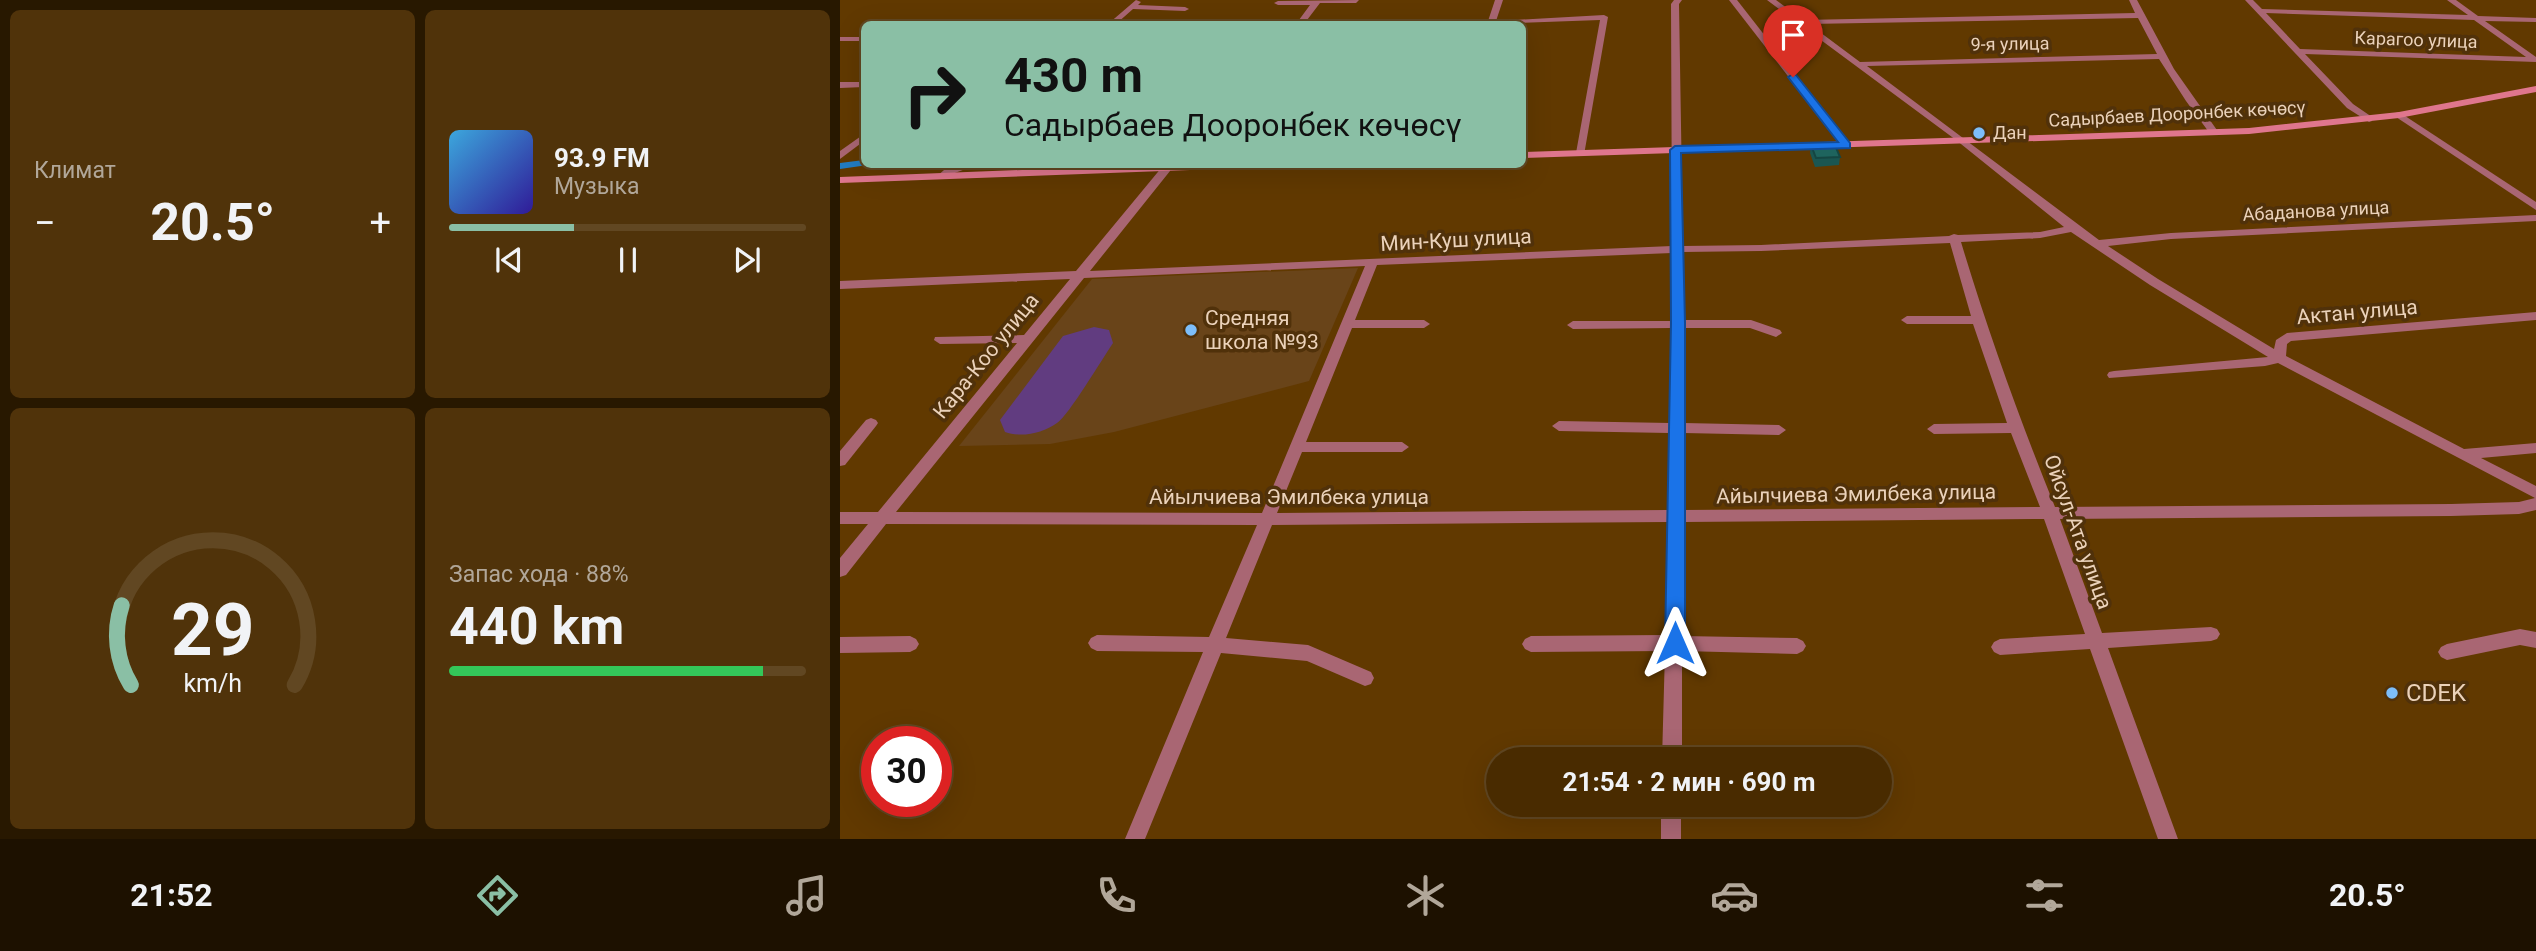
<!DOCTYPE html>
<html lang="ru">
<meta charset="utf-8">
<style>
:root{--surface:#492b00;--page:#50330a;--text:#f1f3f6;--muted:#b1a799;--line:#614722;--accent:#8abfa5}
body{margin:0;font-family:Roboto,sans-serif;background:var(--page);color:var(--text);height:100vh;display:flex;flex-direction:column;font-size:26px;white-space:nowrap}
*{box-sizing:border-box;margin:0}
p{font-size:23px;color:var(--muted)}
.icon{flex:none;width:38px;height:38px;fill:none;stroke:currentColor;stroke-width:2;stroke-linecap:round;stroke-linejoin:round}
.map{position:relative;flex:1;overflow:hidden}
.side{display:flex;flex-direction:column;gap:10px;padding:10px;background:#281800;width:840px}
.side>*{flex:none}
.banner{position:absolute;left:21px;top:21px;width:665px;height:147px;border-radius:10px;box-shadow:0 7px 28px #0002,0 0 0 2px var(--line);background:#8abfa5;color:#111;overflow:hidden}
.speed{position:absolute;left:21px;top:726px;display:flex;gap:14px;font-size:35px;font-weight:700;text-align:center}
.speed>*{display:grid;place-content:center;width:91px;height:91px;border-radius:50%;background:var(--surface);box-shadow:0 7px 28px #0002,0 0 0 2px var(--line);line-height:1}
.speed .limit{border:10px solid #d22;background:#fff;color:#111}
.pin{position:absolute;display:grid;place-items:center;width:60px;height:60px;color:#fff;margin:-72px -30px;border-radius:50% 50% 50% 0;rotate:-45deg;box-shadow:0 0 7px #0007}
.pin .icon{rotate:45deg}
.me{position:absolute;width:77px;margin:-38px;rotate:0deg;stroke-linejoin:round;filter:drop-shadow(0 0 5px #0008)}
.turn{display:flex;align-items:center;gap:24px;height:147px;padding:0 28px;font-size:32px}
.turn .icon{width:91px;height:91px;stroke-width:2.5}
.turn b{display:block;font-size:49px;line-height:60px}
.big{font-size:52px;font-weight:700;line-height:1.1}
.side .tile{flex:1;display:flex;flex-direction:column;justify-content:center;gap:10px;min-width:0;padding:0 24px;border-radius:10px;background:var(--page)}
.side .dial{align-items:center;gap:0}
.dial svg{height:182px;overflow:visible;fill:none;stroke:var(--line);stroke-width:7;stroke-linecap:round;text-anchor:middle}
.dial text{fill:var(--text);stroke:none}
.song{display:flex;align-items:center;gap:21px}
.cover{width:84px;height:84px;border-radius:10px;background:linear-gradient(135deg,hsl(200 70% 55%),hsl(250 70% 35%))}
.played{height:7px;border-radius:4px;background:linear-gradient(90deg,var(--accent) 35%,var(--line) 35%)}
.keys{display:flex;justify-content:space-around;direction:ltr}
.heat{display:flex;justify-content:space-between;align-items:center;font-size:38px;direction:ltr}
.charge{height:10px;border-radius:5px;background:linear-gradient(90deg,#34c759 88%,var(--line) 0)}
.side .tiles{flex:1;display:grid;gap:10px;grid-template-columns:repeat(2,1fr)}
.trip{position:absolute;left:646px;top:747px;width:406px;height:70px;border-radius:35px;background:var(--surface);box-shadow:0 7px 28px #0002,0 0 0 2px var(--line);font-weight:700;line-height:70px;text-align:center}
.menu{display:flex;height:112px;justify-content:space-around;align-items:center;background:#1d1100;color:var(--muted)}
.menu .icon{width:49px;height:49px}
.menu .current{color:var(--accent)}
.menu b{font-size:32px;color:var(--text)}
main{display:flex;flex:1;min-height:0}
.map>svg:first-child{display:block}
</style>
<main>
<section class="side">
<div class="tiles">
<div class="tile"><p>Климат</p>
<div class="heat"><a>−</a><b class="big">20.5°</b><a>+</a></div>
</div>
<div class="tile">
<div class="song"><i class="cover"></i><div><b>93.9 FM</b><p>Музыка</p></div></div>
<div class="played"></div>
<div class="keys"><svg class="icon" aria-label="previous" viewBox="0 0 24 24"><path d="M18 5L8 12l10 7zM5 5v14"/></svg><svg class="icon" aria-label="pause" viewBox="0 0 24 24"><path d="M8 5v14M16 5v14"/></svg><svg class="icon" aria-label="next" viewBox="0 0 24 24"><path d="M6 5l10 7-10 7zM19 5v14"/></svg></div>
</div>
<div class="tile dial"><svg viewBox="0 0 100 80">
<path d="M14 69A42 42 0 1 1 86 69"/>
<path d="M14 69A42 42 0 0 1 10 34" stroke="#8abfa5"/>
<text x="50" y="56" font-size="32" font-weight="700">29</text>
<text x="50" y="72" font-size="11">km/h</text>
</svg></div>
<div class="tile"><p>Запас хода · 88%</p><b class="big">440 km</b><div class="charge"></div></div>
</div>
</section>
<div class="map">
<svg width="1696" height="839" viewBox="0 0 1696 839">
<rect width="100%" height="100%" fill="#613900"/>
<!-- built -->
<polygon fill="#694419" points="518,268 469,381 274,432 210,444 119,446 252,279"/>
<!-- green -->
<path fill="#613c80" d="M254 327 269 330 273 343C262 359 229 415 217 423 203 433 182 438 165 432L160 420 223 336Z"/>
<g fill="none" stroke-linecap="round" stroke-linejoin="round">
<!-- canal -->
<polygon fill="#227cc2" fill-rule="evenodd" points="24,160 24,164 28,165 0,169 0,163"/>
<!-- street -->
<g fill="#a96673" fill-rule="evenodd">
<polygon points="296,0 301,2 298,5 345,7 349,9 345,11 293,9 276,24 268,24"/>
<polygon points="519,0 516,3 480,3 464,24 456,24 470,5 438,5 434,3 438,1"/>
<polygon points="655,0 663,0 656,21 764,15 768,17 744,155 736,153 760,20 647,24"/>
<path d="M834 0H842L839 4 843 246 921 245 1109 236 1114 234 1118 235 1200 232 1224 227 1116 140 927 0H936L963 20 1295 13 1289 0H1297L1334 69 1379 133 1377 135H1371L1346 101 1319 59 1027 66 1259 240 1331 233 1696 215V221L1331 239 1268 246 1318 279 1434 349 1436 340 1447 333 1696 312V320L1451 341 1447 344 1446 356 1624 449 1696 443V453L1641 458 1696 486V510L1679 514 1611 516 1220 519 1262 633 1371 627 1377 629 1380 634 1377 639 1371 641 1268 648 1338 839H1318L1250 649 1160 655 1154 652 1151 647 1154 642 1160 639 1245 634 1204 519 843 522 842 636 957 638 963 641 966 646 963 651 957 654 842 651V760H822L825 651 691 652 685 649 682 644 685 639 691 636 825 635 827 522 432 525 386 638 468 645 531 672 534 678 531 684 525 686 467 661 381 653 305 839H285L363 652 257 651 251 648 248 643 251 638 257 635 369 637 417 525 46 524 6 575 0 577V558L28 524H0V512H38L177 343 100 344 94 340 95 337 184 335 230 279 0 289V281L236 271 322 167H330V171L250 271 832 246 831 4ZM1298 18 1317 54 1020 62 969 24ZM1231 232 1310 285 1428 357 1274 371 1269 372 1267 375 1269 378 1425 366 1438 363 1695 498 1679 502 1611 504 1215 507C1180 420 1148 332 1121 242L1200 238ZM1110 243 1131 316H1067L1061 320 1067 324H1133L1167 423 1094 424 1087 429 1094 434 1171 433 1200 507 843 510 844 433 939 435 946 430 939 425 844 423V328H910L936 337 942 333 940 330 911 320H844L843 252 921 251ZM832 253V321H733L727 325 733 329 832 328 830 423 719 421 712 426 719 431 829 433 828 510 437 513 462 452H562L569 447 562 442H466L512 328H584L590 324 584 320H515L537 265ZM525 266 422 513 56 512 244 278Z"/>
<polygon points="889,0 897,0 1009,143 1009,147 1003,147"/>
<path d="M1405 0H1413L1422 9 1628 15 1607 0H1616L1638 16 1696 18V22L1645 21 1696 57V62L1465 54 1513 104 1532 117V121L1529 122 1507 108ZM1426 13 1634 20 1686 57 1460 49Z"/>
<rect x="0" y="37" width="24" height="4"/>
<polygon points="0,82 24,82 24,87 0,88"/>
<polygon points="1559,112 1696,202 1696,210 1556,117 1556,113"/>
<polygon points="24,134 24,141 0,159 0,151"/>
<polygon points="122,164 139,164 112,174 105,179 96,177 104,170"/>
<polygon points="31,418 36,420 38,423 36,426 5,465 0,466 0,451 26,420"/>
<polygon points="1680,629 1696,632 1696,648 1680,645 1607,660 1601,657 1598,652 1601,647 1607,644"/>
<polygon points="70,636 76,639 79,644 76,649 70,652 0,653 0,637"/>
<rect x="821" y="805" width="20" height="34"/>
</g>
<!-- secondary -->
<g fill="#df768d" fill-rule="evenodd">
<polygon points="1696,86 1696,92 1559,118 1409,134 682,158 682,152 1409,128 1559,112"/>
<polygon points="336,164 435,164 430,167 0,183 0,177"/>
</g>
</g>
<!-- wall -->
<polygon fill="#1a5651" points="971,145 1000,157 999,165 975,167 970,153"/>
<!-- building -->
<polygon fill="#1e645e" stroke="#154642" stroke-width="2" points="971,145 995,145 1000,157 976,158"/>
<!-- route -->
<polygon fill="#1a73e8" stroke="#114b97" stroke-width="2" points="953,74 956,75 1010,143 1010,148 841,153 845,323 845,643 842,649 835,652 828,649 825,643 831,323 830,150 835,146 998,142 948,77"/>
<!-- markers -->
<g fill="#7dbef9" stroke="#50310a" stroke-width="2.5">
<circle cx="1139" cy="133" r="7"/>
<circle cx="351" cy="330" r="7"/>
<circle cx="1552" cy="693" r="7"/>
</g>
<g text-anchor="middle" stroke-width="7" stroke-linejoin="round" paint-order="stroke">
<!-- far-street labels -->
<g font-size="18" fill="#ebd2ba" stroke="#50310a">
<text transform="translate(1576 40) rotate(2)" y="6">Карагоо улица</text>
<text transform="translate(1170 44) rotate(-1)" y="6">9-я улица</text>
<text transform="translate(1337 114) rotate(-3)" y="6">Садырбаев Дооронбек көчөсү</text>
<text transform="translate(1476 211) rotate(-3)" y="6">Абаданова улица</text>
</g>
<!-- far-poi labels -->
<g font-size="18" fill="#ebd2ba" stroke="#50310a" text-anchor="start">
<text x="1153" y="139">Дан</text>
</g>
<!-- street labels -->
<g font-size="21" fill="#ebd2ba" stroke="#50310a">
<text transform="translate(616 240) rotate(-3)" y="7">Мин-Куш улица</text>
<text transform="translate(1517 312) rotate(-5)" y="7">Актан улица</text>
<text transform="translate(146 356) rotate(-51)" y="7">Кара-Коо улица</text>
<text transform="translate(1016 494) rotate(-1)" y="7">Айылчиева Эмилбека улица</text>
<text x="449" y="504">Айылчиева Эмилбека улица</text>
<text transform="translate(1238 532) rotate(70)" y="7">Ойсул-Ата улица</text>
</g>
<!-- poi labels -->
<g font-size="21" fill="#ebd2ba" stroke="#50310a" text-anchor="start">
<text x="365" y="325">Средняя<tspan x="365" dy="24">школа №93</tspan></text>
</g>
<!-- near-poi labels -->
<g font-size="24" fill="#ebd2ba" stroke="#50310a" text-anchor="start">
<text x="1566" y="701">CDEK</text>
</g>
</g>
</svg>
<div class="speed"><div class="limit">30</div></div>
<div class="pin" style="left:953px;top:77px;background:#d93025"><svg class="icon" aria-label="arrive" viewBox="0 0 24 24"><path d="M6 21V4h12l-3 4 3 4H6"/></svg></div>
<svg class="me" style="left:835px;top:643px" viewBox="-20 -20 40 40"><path d="M0-17L14 15 0 8-14 15z" fill="#1a73e8" stroke="#fff" stroke-width="4"/></svg>
<div class="trip">21:54 · 2 мин · 690 m</div>
<div class="banner">
<div class="turn"><svg class="icon" aria-label="right" viewBox="0 0 24 24"><path d="M7 20v-9h11M14 6l5 5-5 5"/></svg><div><b>430 m</b>Садырбаев Дооронбек көчөсү</div></div>
</div>
</div>
</main>
<nav class="menu">
<b>21:52</b>
<svg class="icon current" aria-label="directions" viewBox="0 0 24 24"><path d="M12 3l9 9-9 9-9-9zM9 14v-3h6M13 9l2 2-2 2"/></svg>
<svg class="icon" aria-label="music" viewBox="0 0 24 24"><path d="M9 18V5l10-2v13"/><circle cx="6" cy="18" r="3"/><circle cx="16" cy="16" r="3"/></svg>
<svg class="icon" aria-label="phone" viewBox="0 0 24 24"><path d="M5 4h4l2 5-3 2q2 4 5 5l2-3 5 2v4C11 20 4 13 5 4z"/></svg>
<svg class="icon" aria-label="climate" viewBox="0 0 24 24"><path d="M12 3v18M4 7l16 10M4 17L20 7"/></svg>
<svg class="icon" aria-label="car" viewBox="0 0 24 24"><path d="M5 17H2v-5l4-1 3-4h7l3 4 3 1v5h-3M9 17h6M6 11h13"/><circle cx="7" cy="17" r="2"/><circle cx="17" cy="17" r="2"/></svg>
<svg class="icon" aria-label="filters" viewBox="0 0 24 24"><path d="M4 7h16M4 17h16"/><circle cx="9" cy="7" r="2"/><circle cx="15" cy="17" r="2"/></svg>
<b>20.5°</b>
</nav>
